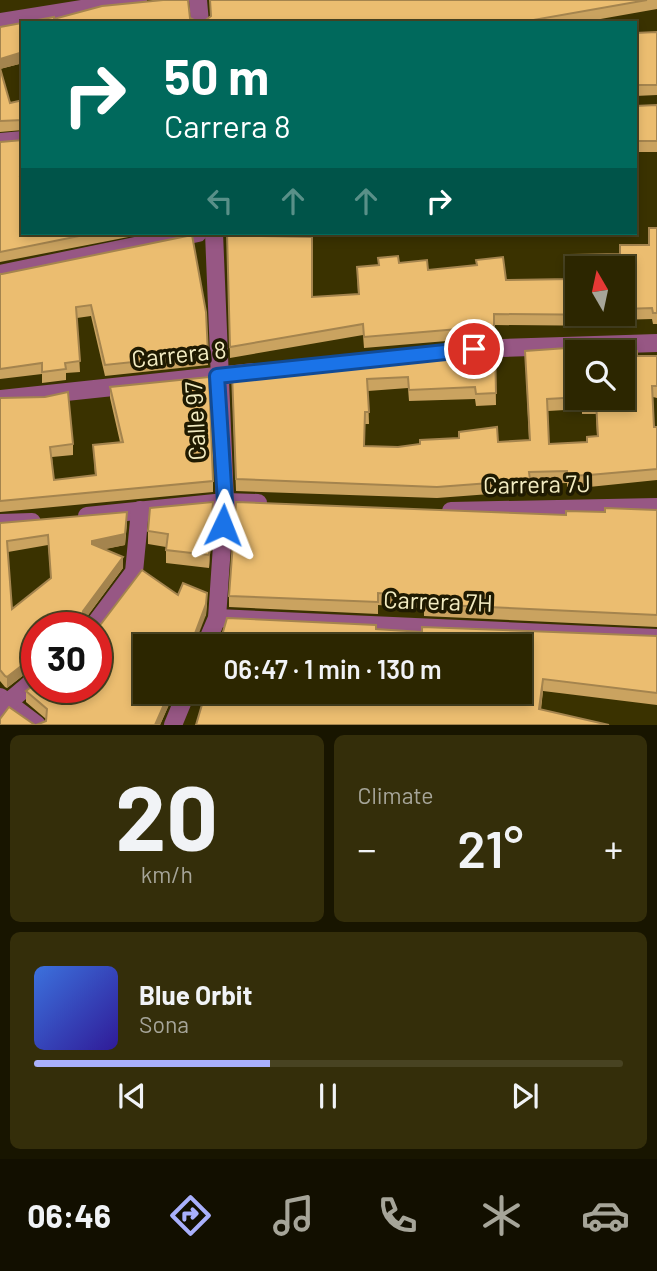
<!DOCTYPE html>
<meta charset="utf-8">
<style>
:root{--surface:#2c2600;--page:#342e0a;--text:#f1f3f6;--muted:#a6a599;--line:#484322;--accent:#a9b0fc}
body{margin:0;font-family:Barlow,sans-serif;background:var(--page);color:var(--text);height:100vh;display:flex;flex-direction:column;font-size:26px;white-space:nowrap}
*{box-sizing:border-box;margin:0}
p{font-size:23px;color:var(--muted)}
.icon{flex:none;width:38px;height:38px;fill:none;stroke:currentColor;stroke-width:2;stroke-linecap:round;stroke-linejoin:round}
.map{position:relative;height:725px;overflow:hidden}
.details{display:flex;flex-direction:column;gap:10px;padding:10px;background:#181500;flex:1}
.details>*{flex:none}
.guide{position:absolute;left:21px;top:21px;width:616px;height:214px;border-radius:0px;box-shadow:0 4px 10px #0003,0 0 0 2px var(--line);background:#00695c;color:#fff;overflow:hidden}
.needle{width:46px;rotate:351deg}
.buttons{position:absolute;left:565px;top:256px;display:grid;gap:14px}
.buttons a{display:grid;place-items:center;width:70px;height:70px;border-radius:0px;background:var(--surface);box-shadow:0 4px 10px #0003,0 0 0 2px var(--line);font-size:35px}
.speed{position:absolute;left:21px;top:612px;display:flex;gap:14px;font-size:35px;font-weight:700;text-align:center}
.speed>*{display:grid;place-content:center;width:91px;height:91px;border-radius:50%;background:var(--surface);box-shadow:0 4px 10px #0003,0 0 0 2px var(--line);line-height:1}
.speed .limit{border:10px solid #d22;background:#fff;color:#111}
.pin{position:absolute;display:grid;place-items:center;width:60px;height:60px;color:#fff;margin:-30px;border:4px solid #fff;border-radius:50%;box-shadow:0 2px 7px #0007}
.me{position:absolute;width:77px;margin:-38px;rotate:2deg;stroke-linejoin:round;filter:drop-shadow(0 0 5px #0008)}
.turn{display:flex;align-items:center;gap:24px;height:147px;padding:0 28px;font-size:32px}
.turn .icon{width:91px;height:91px;stroke-width:2.5}
.turn b{display:block;font-size:49px;line-height:60px}
.lanes{display:flex;align-items:center;height:66px;padding:0 28px;background:#0003;justify-content:center;gap:35px;direction:ltr}
.lanes .off{opacity:.35}
.big{font-size:52px;font-weight:600;line-height:1.1}
.details .widget{flex:1;display:flex;flex-direction:column;justify-content:center;gap:10px;min-width:0;padding:0 24px;border-radius:10px;background:var(--page)}
.details .dial{align-items:center;gap:0}
.dial b{font-size:91px;line-height:1}
.song{display:flex;align-items:center;gap:21px}
.cover{width:84px;height:84px;border-radius:10px;background:linear-gradient(135deg,hsl(220 70% 55%),hsl(250 70% 35%))}
.played{height:7px;border-radius:4px;background:linear-gradient(90deg,var(--accent) 40%,var(--line) 40%)}
.keys{display:flex;justify-content:space-around;direction:ltr}
.heat{display:flex;justify-content:space-between;align-items:center;font-size:38px;direction:ltr}
.details .tiles{flex:1;display:grid;gap:10px;grid-template-columns:1fr 1fr}
.widget:last-child{grid-column:span 2}
.trip{position:absolute;left:133px;top:634px;width:399px;height:70px;border-radius:0px;background:var(--surface);box-shadow:0 4px 10px #0003,0 0 0 2px var(--line);font-weight:600;line-height:70px;text-align:center}
.tab-bar{display:flex;height:112px;justify-content:space-around;align-items:center;background:#120f00;color:var(--muted)}
.tab-bar .icon{width:49px;height:49px}
.tab-bar .on{color:var(--accent)}
.tab-bar b{font-size:32px;color:var(--text)}
.map>svg:first-child{display:block}
</style>
<div class="map">
<svg width="657" height="725" viewBox="0 0 657 725">
<rect width="100%" height="100%" fill="#3a3200"/>
<g fill="none" stroke-linecap="round" stroke-linejoin="round">
<!-- street -->
<g stroke="#975784" stroke-width="18">
<polyline points="198,0 200,23"/>
<polyline points="0,22 138,0"/>
<polyline points="0,142 23,140"/>
<polyline points="0,274 198,233"/>
<polyline points="473,349 657,343"/>
<polyline points="0,399 254,372"/>
<polyline points="451,511 657,507"/>
<polyline points="87,516 225,502 258,503"/>
<polyline points="0,523 32,522"/>
<polyline points="217,618 657,638"/>
<polyline points="92,628 134,572 140,510"/>
<polyline points="205,646 217,618 225,502 214,233"/>
<polyline points="0,697 37,725"/>
<polyline points="0,709 37,678"/>
<polyline points="173,725 187,691"/>
</g>
</g>
<!-- wall -->
<g fill="#caa360" fill-rule="evenodd">
<polygon points="163,0 188,0 190,18 200,23 23,23 23,63 0,69 10,103 23,100 23,130 0,132 0,27 54,17 54,19 102,6"/>
<polygon points="210,0 657,0 657,9 578,23 202,23 210,16"/>
<polygon points="657,32 657,95 635,96 635,33"/>
<polygon points="657,105 657,152 635,152 635,106"/>
<polygon points="23,140 23,233 149,233 0,262 0,142"/>
<path d="M657 228V324H653L652 319 617 320V326L494 325V337L364 348 363 335 230 358 227 233 263 236 312 297 358 294 357 267 378 265V258L428 270 506 280 570 279 620 254 649 245ZM623 268V313H578Z"/>
<polygon points="192,235 208,354 208,365 105,376 91,316 77,318 80,372 66,373 66,380 42,383 42,374 0,379 0,274 2,274"/>
<path d="M495 348 496 405 476 406 475 399 409 401 408 388 368 391 369 424H365V446L398 447 459 439V432L498 442 529 440 525 351 609 350 637 356H657V398L653 397 654 427H657V480L589 487H567V483L530 484V491L437 498 236 491 232 385ZM582 409V414H596L597 436 587 442 549 444 548 411Z"/>
<polygon points="110,387 213,481 213,492 0,512 0,398 73,444 73,455 52,457 54,480 95,475 93,445 120,442 110,398"/>
<polygon points="657,510 657,627 424,616 424,609 420,608 378,605 378,614 229,607 229,596 566,515"/>
<polygon points="213,515 209,568 166,563 166,547 148,544 148,531"/>
<path d="M0 523H127L125 545 104 549 123 568 83 622 90 628 178 595 207 604 206 615 145 691H175L160 725H36L46 721V719L26 702V691L96 688 37 628V668L34 667 7 688 5 687 0 681ZM48 545 51 578 12 609 8 552Z"/>
<polygon points="376,629 422,632 657,636 657,705 543,691 541,710 196,725"/>
</g>
<!-- shaded-wall -->
<g fill="#a4844e">
<polygon points="23,52 23,63 0,69 0,59"/>
<polygon points="213,502 213,515 209,568 209,555"/>
<polygon points="127,512 125,545 92,552 92,541"/>
<polygon points="123,557 123,568 83,622 82,628 83,611"/>
<polygon points="207,593 206,615 194,646 194,636"/>
<polygon points="34,656 34,667 7,688 7,677"/>
<polygon points="543,679 543,691 539,721 539,709"/>
<polygon points="170,691 175,691 160,725 155,725"/>
</g>
<!-- building -->
<g fill="#ebbd70" stroke="#a4844e" stroke-width="2" fill-rule="evenodd">
<polygon points="163,0 188,0 190,18 200,23 23,23 23,52 0,59 0,27 54,17 54,19 102,6"/>
<polygon points="210,0 647,0 533,20 533,23 202,23 211,16"/>
<polygon points="657,32 657,85 635,85 635,33"/>
<polygon points="0,68 10,103 23,100 23,120 0,121"/>
<polygon points="657,105 657,141 635,141 635,106"/>
<polygon points="23,140 23,176 20,177 23,188 23,233 94,233 0,252 0,142"/>
<polygon points="649,228 657,228 657,313 653,313 652,308 623,309 623,268 578,268 578,313 617,313 617,315 494,314 494,326 364,337 363,324 230,347 227,233 262,233 262,236 312,237 312,297 359,294 357,267 379,265 378,258 398,256 399,263 427,260 428,270 477,265 476,260 503,257 506,280 571,279 570,255 620,254 620,245 649,245"/>
<polygon points="192,235 206,312 208,354 105,365 91,305 76,307 80,361 65,363 66,369 42,372 42,363 0,369 0,274 2,274"/>
<path d="M609 345V350L637 351V356H657V386H652L654 427H657V469L589 475 567 476V471L529 472 530 480 437 487 236 479 232 373 448 350 495 348 496 393 476 394 475 387 409 390 408 377 367 379 369 412H365L364 446 398 447 420 444V440L459 438V432L497 427 498 442 530 440 525 351ZM578 352H623V397H578ZM582 397V402H596L598 436 587 437V442L549 444 547 399Z"/>
<polygon points="209,377 213,481 0,501 0,398 45,397 68,392 73,444 50,447 54,480 96,475 93,445 123,442 110,387"/>
<polygon points="213,502 209,555 166,550 168,534 148,531 150,508"/>
<polygon points="236,502 566,515 566,511 605,512 605,508 657,510 657,615 424,604 425,598 420,596 378,593 378,602 229,596"/>
<path d="M127 512 125 534 92 541V544L123 557 83 611 82 622 90 628 101 624 142 570 178 595 183 583 207 593 206 604 194 636 200 645 206 646H145V691H170L155 725H36L46 721 47 709 26 691 37 682V688H96V628H37V657L34 656 7 677 5 676 0 670V523ZM48 535 51 578 12 609 7 541Z"/>
<polygon points="227,618 376,625 376,629 422,632 422,627 657,636 657,693 543,679 539,709 609,725 196,725 206,691 520,691 520,646 219,646"/>
<polygon points="9,707 35,725 0,725 0,719"/>
</g>
<g fill="none" stroke-linecap="round" stroke-linejoin="round">
<!-- route casing -->
<g stroke="#114b97" stroke-width="18">
<polyline id="route" points="223,525 225,502 217,376 474,349"/>
</g>
<!-- route -->
<use href="#route" stroke="#1a73e8" stroke-width="12"/>
</g>
<g text-anchor="middle" stroke-width="7" stroke-linejoin="round" paint-order="stroke">
<!-- street labels -->
<g font-size="24" fill="#f4edc3" stroke="#1f1a01">
<text transform="translate(179 355) rotate(-6)" y="8">Carrera 8</text>
<text transform="translate(196 421) rotate(-93)" y="8">Calle 97</text>
<text transform="translate(537 485) rotate(-1)" y="8">Carrera 7J</text>
<text transform="translate(438 602) rotate(2)" y="8">Carrera 7H</text>
</g>
</g>
</svg>
<div class="buttons">
<a><svg class="needle" viewBox="-14 -14 28 28"><path d="M0-13l5 13h-10z" fill="#e53935"/><path d="M0 13l5-13h-10z" fill="#a6a599"/></svg></a>
<a><svg class="icon" aria-label="search" viewBox="0 0 24 24"><circle cx="10" cy="10" r="6"/><path d="M15 15l6 6"/></svg></a>
</div>
<div class="speed"><div class="limit">30</div></div>
<div class="pin" style="left:474px;top:349px;background:#d93025"><svg class="icon" aria-label="arrive" viewBox="0 0 24 24"><path d="M6 21V4h12l-3 4 3 4H6"/></svg></div>
<svg class="me" style="left:223px;top:525px" viewBox="-20 -20 40 40"><path d="M0-17L14 15 0 8-14 15z" fill="#1a73e8" stroke="#fff" stroke-width="4"/></svg>
<div class="trip">06:47 · 1 min · 130 m</div>
<div class="guide">
<div class="turn"><svg class="icon" aria-label="right" viewBox="0 0 24 24"><path d="M7 20v-9h11M14 6l5 5-5 5"/></svg><div><b>50 m</b>Carrera 8</div></div>
<div class="lanes"><svg class="icon off" aria-label="left" viewBox="0 0 24 24"><path d="M17 20v-9H6M10 6l-5 5 5 5"/></svg><svg class="icon off" aria-label="ahead" viewBox="0 0 24 24"><path d="M12 20V5M6 11l6-6 6 6"/></svg><svg class="icon off" aria-label="ahead" viewBox="0 0 24 24"><path d="M12 20V5M6 11l6-6 6 6"/></svg><svg class="icon" aria-label="right" viewBox="0 0 24 24"><path d="M7 20v-9h11M14 6l5 5-5 5"/></svg></div>
</div>
</div>
<section class="details">
<div class="tiles">
<div class="widget dial"><b>20</b><p>km/h</p></div>
<div class="widget"><p>Climate</p>
<div class="heat"><a>−</a><b class="big">21°</b><a>+</a></div>
</div>
<div class="widget">
<div class="song"><i class="cover"></i><div><b>Blue Orbit</b><p>Sona</p></div></div>
<div class="played"></div>
<div class="keys"><svg class="icon" aria-label="previous" viewBox="0 0 24 24"><path d="M18 5L8 12l10 7zM5 5v14"/></svg><svg class="icon" aria-label="pause" viewBox="0 0 24 24"><path d="M8 5v14M16 5v14"/></svg><svg class="icon" aria-label="next" viewBox="0 0 24 24"><path d="M6 5l10 7-10 7zM19 5v14"/></svg></div>
</div>
</div>
</section>
<nav class="tab-bar">
<b>06:46</b>
<svg class="icon on" aria-label="directions" viewBox="0 0 24 24"><path d="M12 3l9 9-9 9-9-9zM9 14v-3h6M13 9l2 2-2 2"/></svg>
<svg class="icon" aria-label="music" viewBox="0 0 24 24"><path d="M9 18V5l10-2v13"/><circle cx="6" cy="18" r="3"/><circle cx="16" cy="16" r="3"/></svg>
<svg class="icon" aria-label="phone" viewBox="0 0 24 24"><path d="M5 4h4l2 5-3 2q2 4 5 5l2-3 5 2v4C11 20 4 13 5 4z"/></svg>
<svg class="icon" aria-label="climate" viewBox="0 0 24 24"><path d="M12 3v18M4 7l16 10M4 17L20 7"/></svg>
<svg class="icon" aria-label="car" viewBox="0 0 24 24"><path d="M5 17H2v-5l4-1 3-4h7l3 4 3 1v5h-3M9 17h6M6 11h13"/><circle cx="7" cy="17" r="2"/><circle cx="17" cy="17" r="2"/></svg>
</nav>
